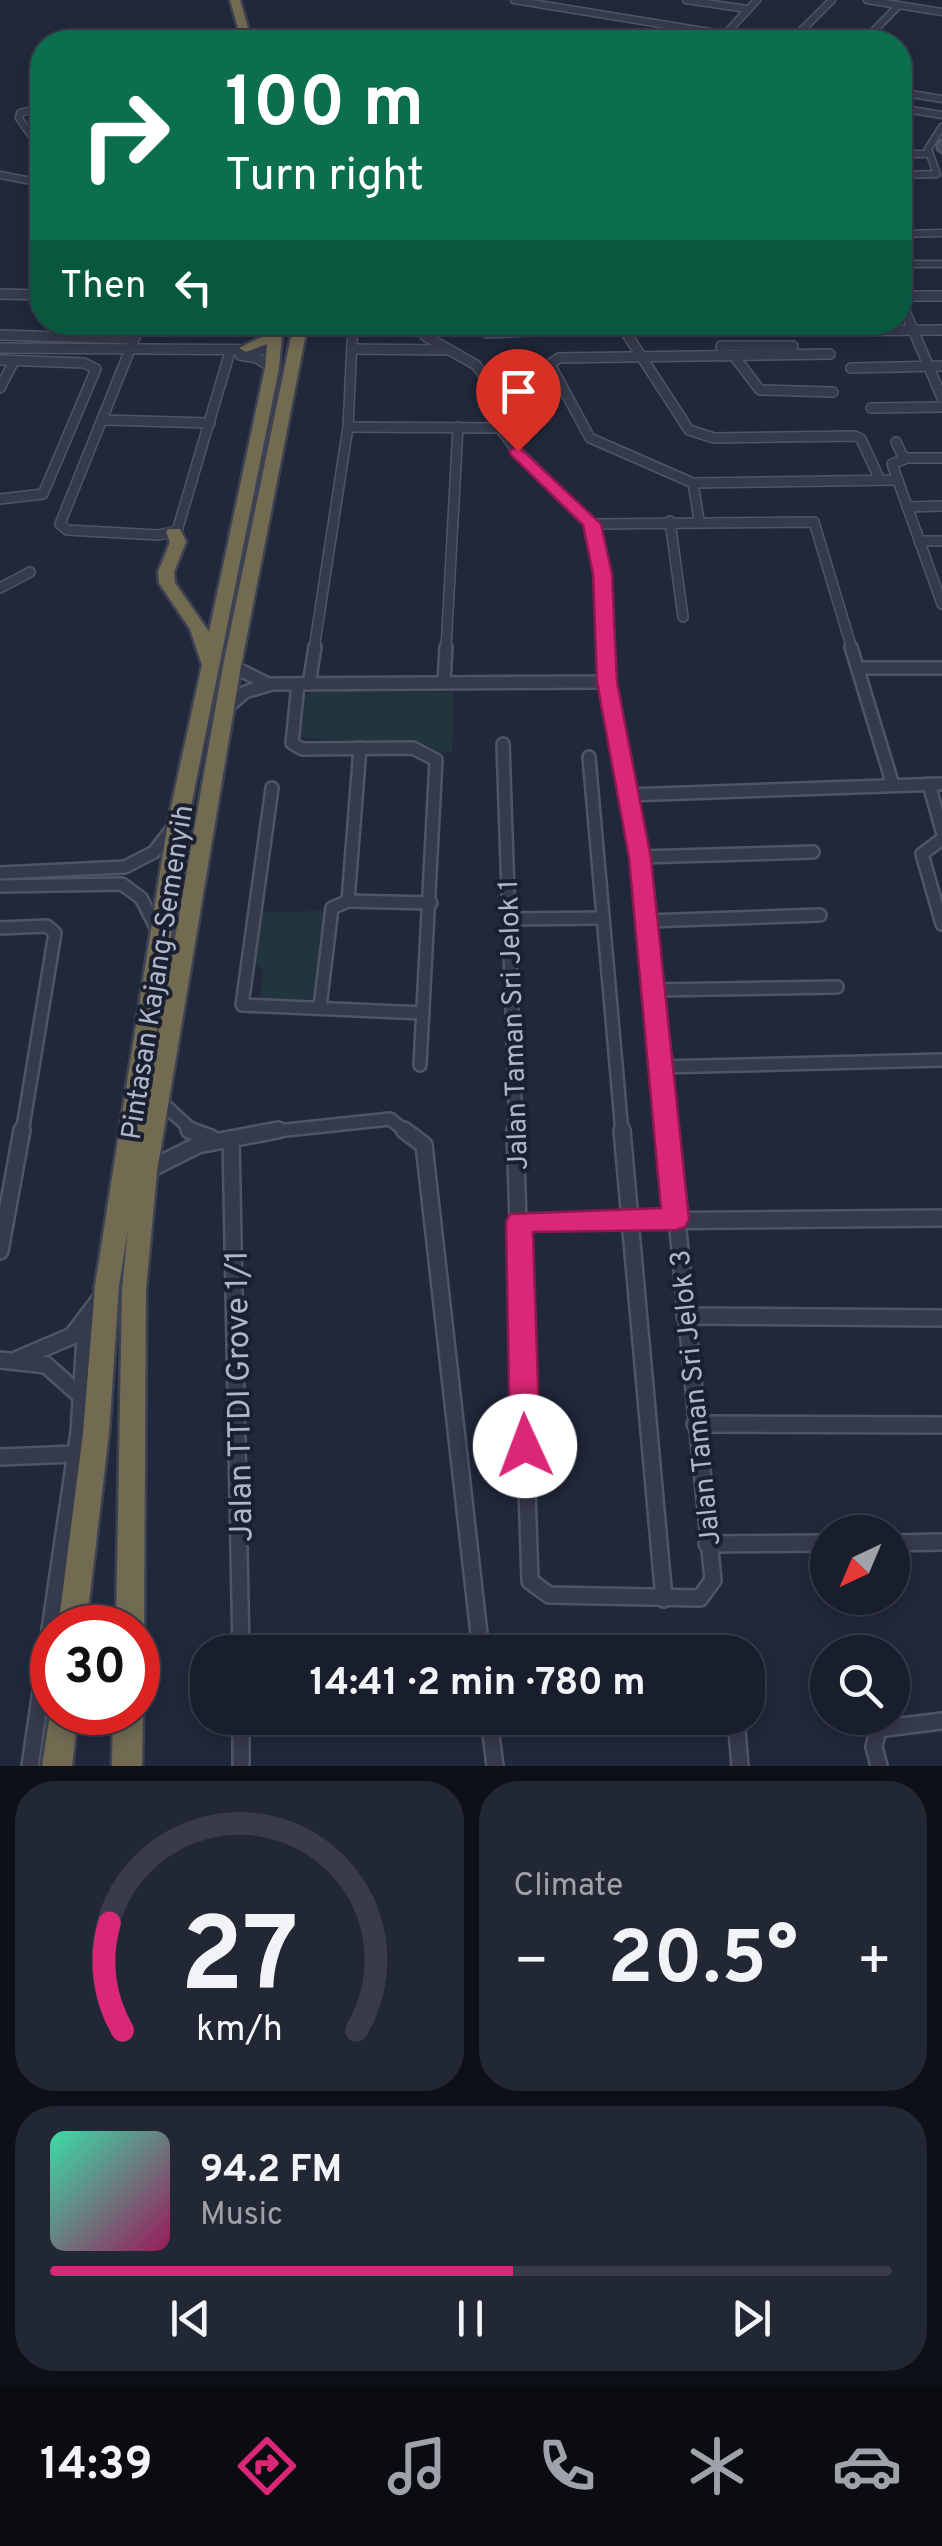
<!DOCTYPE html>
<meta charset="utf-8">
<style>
:root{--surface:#191e2c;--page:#222734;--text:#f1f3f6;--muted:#9fa2a9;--line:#373c48;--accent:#db2777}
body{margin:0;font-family:Overpass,sans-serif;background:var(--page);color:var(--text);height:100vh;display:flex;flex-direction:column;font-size:38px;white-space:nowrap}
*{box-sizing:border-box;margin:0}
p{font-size:32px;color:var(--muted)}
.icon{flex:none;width:55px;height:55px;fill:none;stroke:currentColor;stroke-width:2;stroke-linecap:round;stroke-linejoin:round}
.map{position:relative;height:1766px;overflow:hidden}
.drawer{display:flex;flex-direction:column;gap:15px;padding:15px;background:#0e1018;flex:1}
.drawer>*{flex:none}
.hud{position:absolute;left:30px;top:30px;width:882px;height:305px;border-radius:40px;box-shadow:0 5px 15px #0003,0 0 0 2px var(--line);background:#0b6e4f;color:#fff;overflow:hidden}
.needle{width:65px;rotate:224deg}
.tools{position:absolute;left:810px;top:1515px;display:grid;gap:20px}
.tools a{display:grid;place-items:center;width:100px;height:100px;border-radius:50%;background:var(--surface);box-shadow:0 5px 15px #0003,0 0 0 2px var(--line);font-size:50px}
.speed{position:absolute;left:30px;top:1605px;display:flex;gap:20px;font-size:50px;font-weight:700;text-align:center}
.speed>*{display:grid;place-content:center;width:130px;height:130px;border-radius:50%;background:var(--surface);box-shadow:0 5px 15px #0003,0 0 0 2px var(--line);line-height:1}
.speed .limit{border:15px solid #d22;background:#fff;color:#111}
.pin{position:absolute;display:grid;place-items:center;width:85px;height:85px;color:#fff;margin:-102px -42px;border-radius:50% 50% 50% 0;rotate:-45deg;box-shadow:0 0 10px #0007}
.pin .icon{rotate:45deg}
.me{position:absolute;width:110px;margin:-55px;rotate:358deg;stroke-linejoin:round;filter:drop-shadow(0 0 8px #0008)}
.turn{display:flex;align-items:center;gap:35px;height:210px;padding:0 30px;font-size:45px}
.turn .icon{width:130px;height:130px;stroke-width:2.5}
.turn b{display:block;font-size:70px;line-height:85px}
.then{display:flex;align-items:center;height:95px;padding:0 30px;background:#0003;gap:20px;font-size:38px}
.big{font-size:75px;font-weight:700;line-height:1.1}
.drawer .card{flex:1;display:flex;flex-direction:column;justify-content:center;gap:15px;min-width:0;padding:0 35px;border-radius:40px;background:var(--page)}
.drawer .dial{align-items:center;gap:0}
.dial svg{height:260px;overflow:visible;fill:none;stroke:var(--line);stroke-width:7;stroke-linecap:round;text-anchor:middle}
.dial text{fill:var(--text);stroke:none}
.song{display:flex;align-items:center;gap:30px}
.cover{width:120px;height:120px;border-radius:15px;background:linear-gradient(135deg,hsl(160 70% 55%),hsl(330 70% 35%))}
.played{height:10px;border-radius:5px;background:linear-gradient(90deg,var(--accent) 55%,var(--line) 55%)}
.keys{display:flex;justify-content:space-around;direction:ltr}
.heat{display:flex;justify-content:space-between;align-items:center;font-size:55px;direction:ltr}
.drawer .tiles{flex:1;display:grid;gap:15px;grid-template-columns:1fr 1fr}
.card:last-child{grid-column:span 2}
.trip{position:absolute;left:190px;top:1635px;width:575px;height:100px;border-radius:40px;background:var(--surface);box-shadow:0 5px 15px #0003,0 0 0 2px var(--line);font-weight:700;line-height:100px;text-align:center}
.dock{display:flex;height:160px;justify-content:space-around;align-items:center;background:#0a0c12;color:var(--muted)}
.dock .icon{width:70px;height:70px}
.dock .on{color:var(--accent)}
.dock b{font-size:45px;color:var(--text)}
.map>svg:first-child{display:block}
</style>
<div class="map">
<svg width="942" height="1766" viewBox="0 0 942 1766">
<rect width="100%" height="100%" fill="#21283b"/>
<!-- green -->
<g fill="#23353c">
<polygon points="312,691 454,692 452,752 439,752 422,743 298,738 300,699"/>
<polygon points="324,911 316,1004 258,1006 264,970 255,963 260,912"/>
</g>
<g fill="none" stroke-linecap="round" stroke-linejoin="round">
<!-- street-far3 casing -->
<g stroke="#505566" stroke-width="9">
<g id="street-far3">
<polyline points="514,0 722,34"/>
<polyline points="686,0 747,9"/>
<polyline points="867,0 942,12"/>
<polyline points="506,42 560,42"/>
<polyline points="718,42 757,0"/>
<polyline points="790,42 832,0"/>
<polyline points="863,42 899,5"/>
<polyline points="900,92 942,99"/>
<polyline points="42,107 20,113 19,118 42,151"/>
<polyline points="900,108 942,115"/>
<polyline points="900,154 929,154"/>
<polyline points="0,175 42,183"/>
<polyline points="900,175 937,174 928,149 942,127"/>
<polyline points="900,234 942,233"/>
<polyline points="900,264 942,264"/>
</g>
</g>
<!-- street-far2 casing -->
<g stroke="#505566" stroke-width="12">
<g id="street-far2">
<polyline points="0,294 42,295"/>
<polyline points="900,296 942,296"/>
<polyline points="900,299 942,398"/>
<polyline points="141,322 60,524 67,530 158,535 177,531 229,355"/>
<polyline points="423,322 425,336 476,365 485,377 500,428 517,451 592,524 603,574 606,649"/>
<polyline points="619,322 689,430 714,438 855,436 861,439 880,480"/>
<polyline points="797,322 810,331 942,330"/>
<polyline points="487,333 729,322"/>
<polyline points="0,335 134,339"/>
<polyline points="0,348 275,350"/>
<polyline points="352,349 445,350"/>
<polyline points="830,354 559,358 550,364 590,438 693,483 898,480"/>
<polyline points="240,355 257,358 272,368"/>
<polyline points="724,356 721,346 793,346"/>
<polyline points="734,356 760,390 833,392"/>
<polyline points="0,360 84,363 96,369 43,494 0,499"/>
<polyline points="851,368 942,366"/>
<polyline points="0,388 14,361"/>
<polyline points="871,408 942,407"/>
<polyline points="105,420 210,423"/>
<polyline points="348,427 500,428"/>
<polyline points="896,442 904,459"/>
<polyline points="942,458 907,458 892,464 942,604"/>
<polyline points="693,483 699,520"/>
<polyline points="907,507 942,506"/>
<polyline points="670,521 683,617"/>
<polyline points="592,524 814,522 852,649"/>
<polyline points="919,541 942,541"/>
<polyline points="0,588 30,572"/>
<polyline points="314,649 348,427 353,322"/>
<polyline points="446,649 458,427"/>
</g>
</g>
<!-- street-far1 casing -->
<g stroke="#505566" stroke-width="16">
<g id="street-far1">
<polyline points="606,647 607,682 640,857 668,1133"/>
<polyline points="851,647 893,785"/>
<polyline points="232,666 268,684"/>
<polyline points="859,668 942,668"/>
<polyline points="444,682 446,647"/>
<polyline points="298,684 292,743 302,749 413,748 436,760 420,1065"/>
<polyline points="309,684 315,647"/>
<polyline points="228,707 245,692 272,684 607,682"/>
<polyline points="503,744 516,1133"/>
<polyline points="589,757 622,1133"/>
<polyline points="929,784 942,831"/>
<polyline points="272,788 242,1005 423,1013"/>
<polyline points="627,795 942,784"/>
<polyline points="942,839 922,854 942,924"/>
<polyline points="640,857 813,852"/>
<polyline points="0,873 125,867 154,852 174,826"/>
<polyline points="0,886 122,884 141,898 158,931"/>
<polyline points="348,901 431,903"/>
<polyline points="508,919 603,918"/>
<polyline points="646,921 820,915"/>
<polyline points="0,928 47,926 55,933 22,1133"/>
<polyline points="653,990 837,987"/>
<polyline points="320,1007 332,908 348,901 360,748"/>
<polyline points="661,1067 942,1060"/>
<polyline points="159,1100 195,1133"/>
<polyline points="258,1133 390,1119 408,1133"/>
</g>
</g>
<!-- street casing -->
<g stroke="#505566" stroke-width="20">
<g id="street">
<polyline points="189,1130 211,1138"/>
<polyline points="404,1130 424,1145 481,1652"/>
<polyline points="515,1130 530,1581 549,1595 700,1598 713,1580 668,1130"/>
<polyline points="622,1130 664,1599"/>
<polyline points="231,1139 241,1652"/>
<polyline points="148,1170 198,1145 278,1130"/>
<polyline points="519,1222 942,1218"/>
<polyline points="0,1251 22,1130"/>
<polyline points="685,1316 942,1318"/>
<polyline points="18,1359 72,1336 100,1299"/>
<polyline points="0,1360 46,1365 81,1396"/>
<polyline points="695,1424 942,1425"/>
<polyline points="0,1457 76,1454"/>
<polyline points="892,1543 942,1542"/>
<polyline points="707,1544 828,1543"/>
<polyline points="241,1718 241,1766"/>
<polyline points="489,1718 495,1766"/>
<polyline points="736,1718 740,1766"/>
<polyline points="30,1766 79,1432 86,1322"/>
<polyline points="879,1766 874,1747 878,1729 942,1721"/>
</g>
</g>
<!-- secondary casing -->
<g stroke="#505566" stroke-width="5">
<polygon id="secondary" points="942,141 942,152 938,149 938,144"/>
</g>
<!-- highway casing -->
<g stroke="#3d4253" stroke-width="5">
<g id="highway">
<polygon points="230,0 240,0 252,42 242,42"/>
<polygon points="269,322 283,322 279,368 188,821 149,1085 223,666 294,322 308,322 241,666 157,1172 146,1289 144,1628 138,1639 138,1628 116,1628 122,1289 128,1228 119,1286 109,1433 86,1628 58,1628 83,1433 95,1286 168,821 202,665 190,629 159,583 158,572 170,542 166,532 168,529 180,529 186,542 174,572 175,583 209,632 265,368 267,344 246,352 239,348 268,334"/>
<polygon points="138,1701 143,1712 142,1766 112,1766 113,1712 138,1712"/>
<polygon points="52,1702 52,1712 78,1712 72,1766 42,1766"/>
</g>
</g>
<!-- street-far3 -->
<use href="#street-far3" stroke="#353a4c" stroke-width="6"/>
<!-- street-far2 -->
<use href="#street-far2" stroke="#353a4c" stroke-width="9"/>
<!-- street-far1 -->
<use href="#street-far1" stroke="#353a4c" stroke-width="11"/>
<!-- street -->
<use href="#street" stroke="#353a4c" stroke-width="15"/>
<!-- secondary -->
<use href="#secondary" fill="#43495f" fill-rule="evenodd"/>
<!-- highway -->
<use href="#highway" fill="#726b52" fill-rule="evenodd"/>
</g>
<!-- route -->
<polygon fill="#db2777" stroke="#8e194d" stroke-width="2.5" points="518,446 601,524 612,574 617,682 651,858 689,1219 685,1227 676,1230 533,1232 540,1446 536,1456 525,1459 515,1456 510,1446 506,1222 510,1214 661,1208 629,858 597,682 593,574 583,525 511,455 509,451"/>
<g text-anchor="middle" stroke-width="8" stroke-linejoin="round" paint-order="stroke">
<!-- street labels -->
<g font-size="28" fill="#b0b5c7" stroke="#1a2030">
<text transform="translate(156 972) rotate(-81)" y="10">Pintasan Kajang-Semenyih</text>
<text transform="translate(512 1025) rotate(-92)" y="10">Jalan Taman Sri Jelok 1</text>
<text transform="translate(694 1398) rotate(-96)" y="10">Jalan Taman Sri Jelok 3</text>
</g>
<!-- near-street labels -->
<g font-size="32" fill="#b0b5c7" stroke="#1a2030">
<text transform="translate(238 1396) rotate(-91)" y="11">Jalan TTDI Grove 1/1</text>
</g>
</g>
</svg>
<div class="tools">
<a><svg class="needle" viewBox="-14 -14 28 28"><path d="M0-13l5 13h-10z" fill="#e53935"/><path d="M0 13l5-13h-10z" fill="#9fa2a9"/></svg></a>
<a><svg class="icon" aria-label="search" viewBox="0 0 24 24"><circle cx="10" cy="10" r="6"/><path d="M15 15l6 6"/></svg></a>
</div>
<div class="speed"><div class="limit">30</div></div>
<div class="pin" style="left:518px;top:451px;background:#d93025"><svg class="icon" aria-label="arrive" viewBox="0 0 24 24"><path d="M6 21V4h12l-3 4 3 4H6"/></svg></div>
<svg class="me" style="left:525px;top:1446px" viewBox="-20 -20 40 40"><circle r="19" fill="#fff"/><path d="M0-13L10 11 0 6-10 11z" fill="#db2777"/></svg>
<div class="trip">14:41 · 2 min · 780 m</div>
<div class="hud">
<div class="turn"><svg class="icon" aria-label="right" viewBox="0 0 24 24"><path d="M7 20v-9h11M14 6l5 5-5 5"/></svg><div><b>100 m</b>Turn right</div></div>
<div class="then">Then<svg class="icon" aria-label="left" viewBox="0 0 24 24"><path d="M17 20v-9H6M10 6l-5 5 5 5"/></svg></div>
</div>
</div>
<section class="drawer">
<div class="tiles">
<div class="card dial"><svg viewBox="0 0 100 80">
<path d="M14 69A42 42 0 1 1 86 69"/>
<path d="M14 69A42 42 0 0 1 10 36" stroke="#db2777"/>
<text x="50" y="56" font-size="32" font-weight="700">27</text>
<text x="50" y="72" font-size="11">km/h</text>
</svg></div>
<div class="card"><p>Climate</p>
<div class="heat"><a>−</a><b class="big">20.5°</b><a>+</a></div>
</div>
<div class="card">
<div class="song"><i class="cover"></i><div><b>94.2 FM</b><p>Music</p></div></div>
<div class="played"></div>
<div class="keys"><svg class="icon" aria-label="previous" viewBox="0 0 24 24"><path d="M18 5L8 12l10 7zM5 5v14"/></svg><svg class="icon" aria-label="pause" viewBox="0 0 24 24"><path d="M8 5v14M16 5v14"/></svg><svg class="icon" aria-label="next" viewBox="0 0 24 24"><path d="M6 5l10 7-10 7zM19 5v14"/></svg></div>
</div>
</div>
</section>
<nav class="dock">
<b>14:39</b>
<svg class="icon on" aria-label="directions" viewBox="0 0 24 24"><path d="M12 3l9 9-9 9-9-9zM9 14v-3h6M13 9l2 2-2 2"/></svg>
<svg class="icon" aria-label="music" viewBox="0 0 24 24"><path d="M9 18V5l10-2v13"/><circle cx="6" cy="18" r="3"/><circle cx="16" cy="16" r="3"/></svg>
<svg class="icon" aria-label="phone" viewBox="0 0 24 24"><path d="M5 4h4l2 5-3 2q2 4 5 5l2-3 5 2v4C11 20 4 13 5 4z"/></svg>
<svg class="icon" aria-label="climate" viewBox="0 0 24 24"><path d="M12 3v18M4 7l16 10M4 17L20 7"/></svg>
<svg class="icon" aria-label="car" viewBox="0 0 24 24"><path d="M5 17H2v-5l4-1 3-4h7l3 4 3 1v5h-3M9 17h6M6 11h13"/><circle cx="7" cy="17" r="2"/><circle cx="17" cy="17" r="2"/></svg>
</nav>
